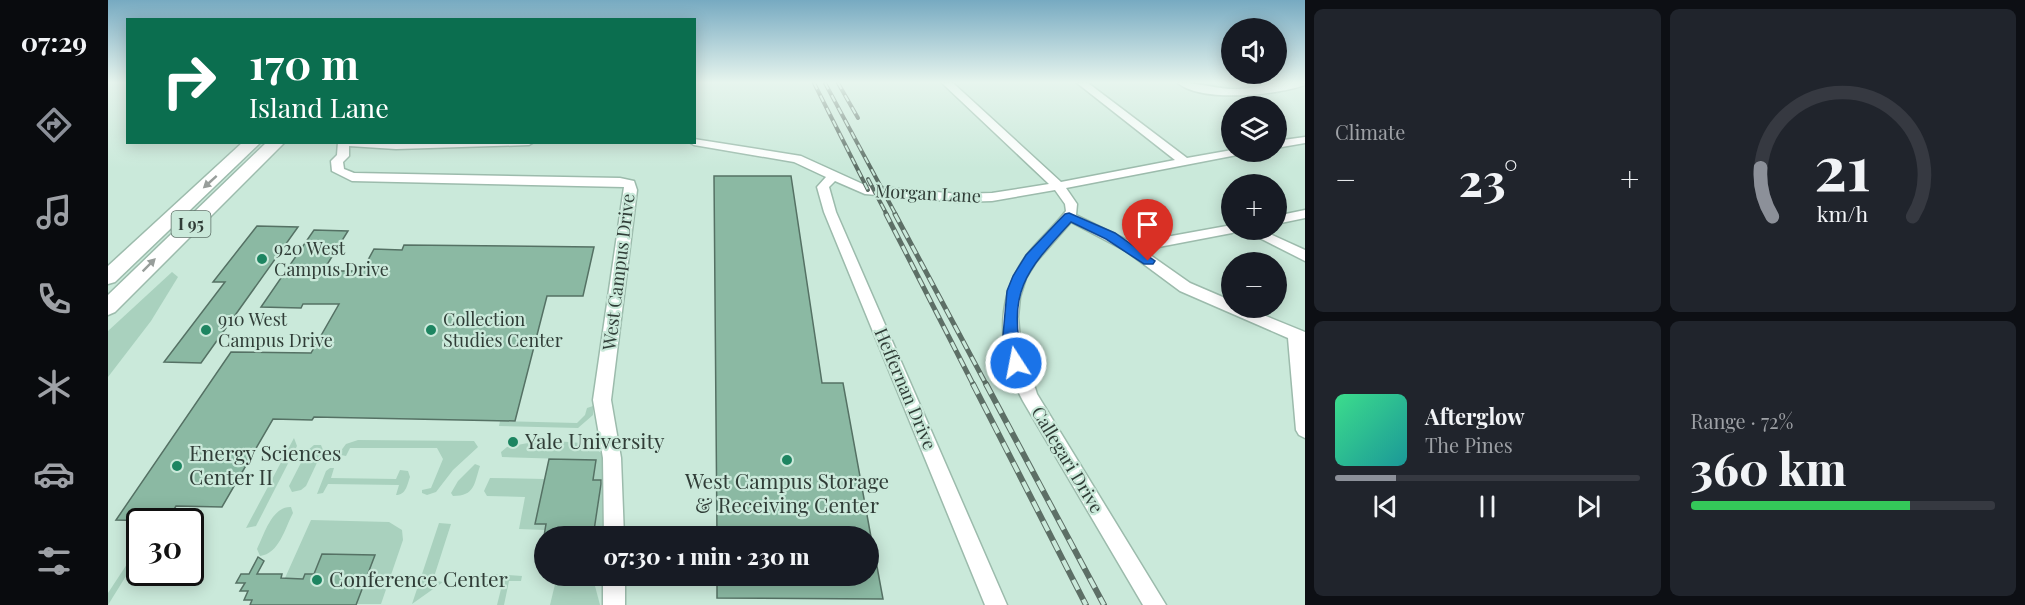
<!DOCTYPE html>
<meta charset="utf-8">
<style>
:root{--surface:#171b24;--page:#20242c;--text:#f1f3f6;--muted:#9ea1a6;--line:#363941;--accent:#8c9099}
body{margin:0;font-family:"Playfair Display",serif;background:var(--page);color:var(--text);height:100vh;display:flex;flex-direction:column;font-size:22px;white-space:nowrap}
*{box-sizing:border-box;margin:0}
p{font-size:20px;color:var(--muted)}
.icon{flex:none;width:33px;height:33px;fill:none;stroke:currentColor;stroke-width:2;stroke-linecap:round;stroke-linejoin:round}
.map{position:relative;flex:1;overflow:hidden}
.details{display:flex;flex-direction:column;gap:9px;padding:9px;background:#0d0f14;width:720px}
.details>*{flex:none}
.banner{position:absolute;left:18px;top:18px;width:570px;height:126px;border-radius:0px;box-shadow:0 3px 15px #0003;background:#0b6e4f;color:#fff;overflow:hidden}
.tools{position:absolute;left:1113px;top:18px;display:grid;gap:12px}
.tools a{display:grid;place-items:center;width:66px;height:66px;border-radius:50%;background:var(--surface);box-shadow:0 3px 15px #0003;font-size:30px}
.speed{position:absolute;left:18px;top:508px;display:flex;gap:12px;font-size:30px;font-weight:700;text-align:center}
.speed>*{display:grid;place-content:center;width:78px;height:78px;border-radius:50%;background:var(--surface);box-shadow:0 3px 15px #0003;line-height:1}
.speed .limit{border:3px solid #111;border-radius:9px;background:#fff;color:#111}
.pin{position:absolute;display:grid;place-items:center;width:51px;height:51px;color:#fff;margin:-62px -26px;border-radius:50% 50% 50% 0;rotate:-45deg;box-shadow:0 0 6px #0007}
.pin .icon{rotate:45deg}
.me{position:absolute;width:66px;margin:-33px;rotate:349deg;stroke-linejoin:round;filter:drop-shadow(0 0 4px #0008)}
.turn{display:flex;align-items:center;gap:21px;height:126px;padding:0 24px;font-size:27px}
.turn .icon{width:78px;height:78px;stroke-width:2.5}
.turn b{display:block;font-size:42px;line-height:51px}
.big{font-size:45px;font-weight:800;line-height:1.1}
.details .card{flex:1;display:flex;flex-direction:column;justify-content:center;gap:9px;min-width:0;padding:0 21px;border-radius:9px;background:var(--page)}
.details .dial{align-items:center;gap:0}
.dial svg{height:156px;overflow:visible;fill:none;stroke:var(--line);stroke-width:7;stroke-linecap:round;text-anchor:middle}
.dial text{fill:var(--text);stroke:none}
.song{display:flex;align-items:center;gap:18px}
.cover{width:72px;height:72px;border-radius:9px;background:linear-gradient(135deg,hsl(150 70% 55%),hsl(180 70% 35%))}
.played{height:6px;border-radius:3px;background:linear-gradient(90deg,var(--accent) 20%,var(--line) 20%)}
.keys{display:flex;justify-content:space-around;direction:ltr}
.heat{display:flex;justify-content:space-between;align-items:center;font-size:33px;direction:ltr}
.charge{height:9px;border-radius:4px;background:linear-gradient(90deg,#34c759 72%,var(--line) 0)}
.details .tiles{flex:1;display:grid;gap:9px;grid-template-columns:repeat(2,1fr)}
.trip{position:absolute;left:426px;top:526px;width:345px;height:60px;border-radius:30px;background:var(--surface);box-shadow:0 3px 15px #0003;font-weight:800;line-height:60px;text-align:center}
main{display:flex;flex:1;min-height:0}
.tab-bar{display:flex;flex-direction:column;width:108px;justify-content:space-around;align-items:center;background:#090b0e;color:var(--muted)}
.tab-bar .icon{width:42px;height:42px}
.tab-bar .selected{color:var(--accent)}
.tab-bar b{font-size:27px;color:var(--text)}
.map>svg:first-child{display:block}
</style>
<main>
<nav class="tab-bar">
<b>07:29</b>
<svg class="icon selected" aria-label="directions" viewBox="0 0 24 24"><path d="M12 3l9 9-9 9-9-9zM9 14v-3h6M13 9l2 2-2 2"/></svg>
<svg class="icon" aria-label="music" viewBox="0 0 24 24"><path d="M9 18V5l10-2v13"/><circle cx="6" cy="18" r="3"/><circle cx="16" cy="16" r="3"/></svg>
<svg class="icon" aria-label="phone" viewBox="0 0 24 24"><path d="M5 4h4l2 5-3 2q2 4 5 5l2-3 5 2v4C11 20 4 13 5 4z"/></svg>
<svg class="icon" aria-label="climate" viewBox="0 0 24 24"><path d="M12 3v18M4 7l16 10M4 17L20 7"/></svg>
<svg class="icon" aria-label="car" viewBox="0 0 24 24"><path d="M5 17H2v-5l4-1 3-4h7l3 4 3 1v5h-3M9 17h6M6 11h13"/><circle cx="7" cy="17" r="2"/><circle cx="17" cy="17" r="2"/></svg>
<svg class="icon" aria-label="filters" viewBox="0 0 24 24"><path d="M4 7h16M4 17h16"/><circle cx="9" cy="7" r="2"/><circle cx="15" cy="17" r="2"/></svg>
</nav>
<div class="map">
<svg width="1197" height="605" viewBox="0 0 1197 605">
<rect width="100%" height="100%" fill="#cae9da"/>
<!-- green -->
<g fill="#a9d1be">
<polygon points="64,272 70,277 43,321 0,377 0,331"/>
<polygon points="485,406 485,415 470,428 391,426 392,421 469,423 477,415 479,408"/>
<polygon points="186,438 189,446 148,526 138,528"/>
<polygon points="250,440 366,441 370,447 345,470 328,492 319,495 314,493 314,490 323,488 335,459 329,448 242,448 238,456 233,455 232,452 238,444"/>
<path d="M420 443C443 443 483 435 497 458L499 537H485L494 481 485 480 488 460 394 457 393 452 399 447Z"/>
<polygon points="206,445 213,445 215,450 198,486 193,490 184,492 181,486 199,451"/>
<path d="M367 464 372 466C366 484 367 496 345 496L343 493 350 481Z"/>
<path d="M222 468H226L223 478 288 479 292 470 300 471 302 477C299 485 298 495 288 495L291 485 220 484 215 493 209 494 218 471Z"/>
<polygon points="382,478 437,479 427,524 438,524 437,530 411,529 417,497 379,496 376,491"/>
<path d="M183 507 185 513C177 528 171 554 152 556L149 549C156 535 164 506 183 507Z"/>
<polygon points="203,520 281,522 294,530 295,540 273,604 248,604 266,555 214,554 206,574 197,574 195,579 177,578"/>
<polygon points="331,523 343,524 325,580 335,582 304,604"/>
<polygon points="27,552 31,552 31,555 0,605 0,593"/>
<polygon points="388,574 414,576 413,581 401,581 396,605 389,605 395,581 384,581"/>
<polygon points="449,576 479,576 487,586 492,605 442,605"/>
</g>
<!-- building -->
<g fill="#8bb9a3" stroke="#557164" stroke-width="1.5">
<polygon points="606,176 683,176 714,383 735,383 763,537 609,537"/>
<polygon points="149,226 190,227 93,363 56,362 117,282 105,282"/>
<polygon points="206,230 240,231 215,271 254,271 266,249 294,250 296,245 486,247 475,296 439,296 407,421 206,417 204,420 165,419 114,507 68,506 59,521 8,520 123,352 203,353 231,304 195,304 193,308 153,307"/>
<polygon points="441,459 488,460 485,480 493,480 493,484 485,537 436,536 438,524 427,524"/>
<polygon points="760,545 765,545 775,599 609,598 609,576 760,576"/>
<polygon points="214,554 267,555 248,605 142,605 144,600 136,600 140,591 132,591 137,583 128,583 133,574 141,574 150,557 156,561 149,574 174,574 173,578 195,579 197,574 206,574"/>
</g>
<g fill="none" stroke-linecap="round" stroke-linejoin="round">
<!-- minor casing -->
<g stroke="#9cbbac" stroke-width="3">
<g id="minor">
<path d="M834 83H845L953 182 1067 160 969 83H980L1079 158 1124 150V152H1135L1129 155 958 188 969 204 968 215 1025 243 1124 225V230H1130L1124 233 1035 250 1082 283 1124 301V308H1138L1197 332V438L1191 435 1188 430 1180 338 1072 291 1018 251 963 222 928 262 918 278 912 297 910 317 912 340 929 394 1058 605H1035L915 401C890 353 886 301 918 256 930 240 946 227 958 211L957 204 947 190 884 201 851 202 757 194 727 181 721 187 728 212 899 605H877L716 212 709 187 718 177 686 162 586 145 581 142H586V139L693 156 759 186 851 194 884 193 941 184Z"/>
<path d="M1070 83C1091 82 1110 90 1132 89 1150 88 1182 77 1197 85 1169 95 1094 103 1070 83Z"/>
<polygon points="1197,137 1197,143 1168,148 1168,141"/>
<polygon points="230,142 426,142 421,145 288,149 241,146 241,156 235,162 236,169 246,173 512,178 526,181 529,190 503,400 513,458 516,537 496,537 495,458 485,400 516,187 244,181 224,171 223,161 229,155"/>
<polygon points="1197,210 1197,218 1168,224 1168,216"/>
<polygon points="1136,230 1153,230 1197,250 1197,261"/>
<rect x="495" y="576" width="22" height="29"/>
</g>
</g>
<!-- highway casing -->
<g stroke="#9cbbac" stroke-width="3">
<g id="highway">
<polygon points="135,142 153,142 7,282 0,284 0,266"/>
<polygon points="159,142 177,142 7,312 0,315 0,295"/>
</g>
</g>
<!-- minor -->
<use href="#minor" fill="#fff" fill-rule="evenodd"/>
<!-- highway -->
<use href="#highway" fill="#fff" fill-rule="evenodd"/>
<!-- rail-far2 casing -->
<g stroke="#5d6f66" stroke-width="4">
<g id="rail-far2">
<polyline points="706,83 760,190"/>
<polyline points="717,83 788,215"/>
<polyline points="730,83 750,118"/>
<polyline points="760,179 779,215"/>
</g>
</g>
<!-- rail-far1 casing -->
<g stroke="#5d6f66" stroke-width="5">
<g id="rail-far1">
<polyline points="778,214 866,386"/>
<polyline points="787,214 879,386"/>
</g>
</g>
<!-- rail casing -->
<g stroke="#5d6f66" stroke-width="6">
<g id="rail">
<polyline points="865,384 978,605"/>
<polyline points="878,384 996,605"/>
</g>
</g>
<!-- rail-far2 -->
<use href="#rail-far2" stroke="#cae9da" stroke-width="2" stroke-dasharray="7" stroke-linecap="butt"/>
<!-- rail-far1 -->
<use href="#rail-far1" stroke="#cae9da" stroke-width="3" stroke-dasharray="9" stroke-linecap="butt"/>
<!-- rail -->
<use href="#rail" stroke="#cae9da" stroke-width="4" stroke-dasharray="11" stroke-linecap="butt"/>
</g>
<!-- one-way arrows -->
<defs><path id="oneway-solid" d="M-6-.8H1V-3.2L6.5 0L1 3.2V.8H-6Z" transform="scale(1.5)"/></defs>
<g fill="#989e9b">
<use href="#oneway-solid" transform="translate(102 182) rotate(138)"/>
<use href="#oneway-solid" transform="translate(41 265) rotate(-45)"/>
</g>
<!-- sky -->
<linearGradient id="sky" x2="0" y2="1"><stop stop-color="#77aac1"/><stop offset="0.49" stop-color="#e7f5ee"/><stop offset="1" stop-color="#e7f5ee" stop-opacity="0"/></linearGradient>
<rect width="1197" height="168" fill="url(#sky)"/>
<!-- route -->
<path fill="#1a73e8" stroke="#114b97" stroke-width="1.5" d="M961 213 1007 233 1047 261 1045 264H1036L998 239 963 222C917 272 899 291 915 363L913 367H903L895 336 899 291 905 276 918 255 957 214Z"/>
<!-- markers -->
<g fill="#1d8561" stroke="#cae9da" stroke-width="2">
<circle cx="154" cy="259" r="6"/>
<circle cx="98" cy="330" r="6"/>
<circle cx="323" cy="330" r="6"/>
<circle cx="405" cy="442" r="6"/>
<circle cx="679" cy="460" r="6"/>
<circle cx="69" cy="466" r="6"/>
<circle cx="209" cy="580" r="6"/>
</g>
<g text-anchor="middle" stroke-width="4.5" stroke-linejoin="round" paint-order="stroke">
<!-- shield labels -->
<rect fill="#cae9da" stroke="#5e7168" stroke-width="1.5" x="63.5" y="211" width="39" height="26" rx="4.5"/>
<g font-size="16" font-weight="bold" fill="#303d37">
<text x="83" y="230">I 95</text>
</g>
<!-- street labels -->
<g font-size="18" fill="#303d37" stroke="#cae9da">
<text transform="translate(820 194) rotate(3)" y="6">Morgan Lane</text>
<text transform="translate(511 272) rotate(-83)" y="6">West Campus Drive</text>
<text transform="translate(797 389) rotate(67)" y="6">Heffernan Drive</text>
<text transform="translate(959 460) rotate(59)" y="6">Callegari Drive</text>
</g>
<!-- poi labels -->
<g font-size="18" fill="#303d37" stroke="#cae9da" text-anchor="start">
<text x="166" y="255">920 West<tspan x="166" dy="21">Campus Drive</tspan></text>
<text x="110" y="326">910 West<tspan x="110" dy="21">Campus Drive</tspan></text>
<text x="335" y="326">Collection<tspan x="335" dy="21">Studies Center</tspan></text>
</g>
<!-- near-poi labels -->
<g font-size="21" fill="#303d37" stroke="#cae9da" text-anchor="start">
<text x="417" y="449">Yale University</text>
<text x="81" y="461">Energy Sciences<tspan x="81" dy="24">Center II</tspan></text>
<text x="679" y="489" text-anchor="middle">West Campus Storage<tspan x="679" dy="24">&amp; Receiving Center</tspan></text>
<text x="221" y="587">Conference Center</text>
</g>
</g>
</svg>
<div class="tools">
<a><svg class="icon" aria-label="sound" viewBox="0 0 24 24"><path d="M4 9h4l5-4v14l-5-4H4zM17 9q2 3 0 6"/></svg></a>
<a><svg class="icon" aria-label="layers" viewBox="0 0 24 24"><path d="M12 4l9 5-9 5-9-5zM3 14l9 5 9-5"/></svg></a>
<a>+</a>
<a>−</a>
</div>
<div class="speed"><div class="limit">30</div></div>
<div class="pin" style="left:1040px;top:261px;background:#d93025"><svg class="icon" aria-label="arrive" viewBox="0 0 24 24"><path d="M6 21V4h12l-3 4 3 4H6"/></svg></div>
<svg class="me" style="left:908px;top:363px" viewBox="-20 -20 40 40"><circle r="17" fill="#1a73e8" stroke="#fff" stroke-width="3"/><path d="M0-11L8 9 0 5-8 9z" fill="#fff"/></svg>
<div class="trip">07:30 · 1 min · 230 m</div>
<div class="banner">
<div class="turn"><svg class="icon" aria-label="right" viewBox="0 0 24 24"><path d="M7 20v-9h11M14 6l5 5-5 5"/></svg><div><b>170 m</b>Island Lane</div></div>
</div>
</div>
<section class="details">
<div class="tiles">
<div class="card"><p>Climate</p>
<div class="heat"><a>−</a><b class="big">23°</b><a>+</a></div>
</div>
<div class="card dial"><svg viewBox="0 0 100 80">
<path d="M14 69A42 42 0 1 1 86 69"/>
<path d="M14 69A42 42 0 0 1 8 44" stroke="#8c9099"/>
<text x="50" y="56" font-size="32" font-weight="700">21</text>
<text x="50" y="72" font-size="11">km/h</text>
</svg></div>
<div class="card">
<div class="song"><i class="cover"></i><div><b>Afterglow</b><p>The Pines</p></div></div>
<div class="played"></div>
<div class="keys"><svg class="icon" aria-label="previous" viewBox="0 0 24 24"><path d="M18 5L8 12l10 7zM5 5v14"/></svg><svg class="icon" aria-label="pause" viewBox="0 0 24 24"><path d="M8 5v14M16 5v14"/></svg><svg class="icon" aria-label="next" viewBox="0 0 24 24"><path d="M6 5l10 7-10 7zM19 5v14"/></svg></div>
</div>
<div class="card"><p>Range · 72%</p><b class="big">360 km</b><div class="charge"></div></div>
</div>
</section>
</main>
